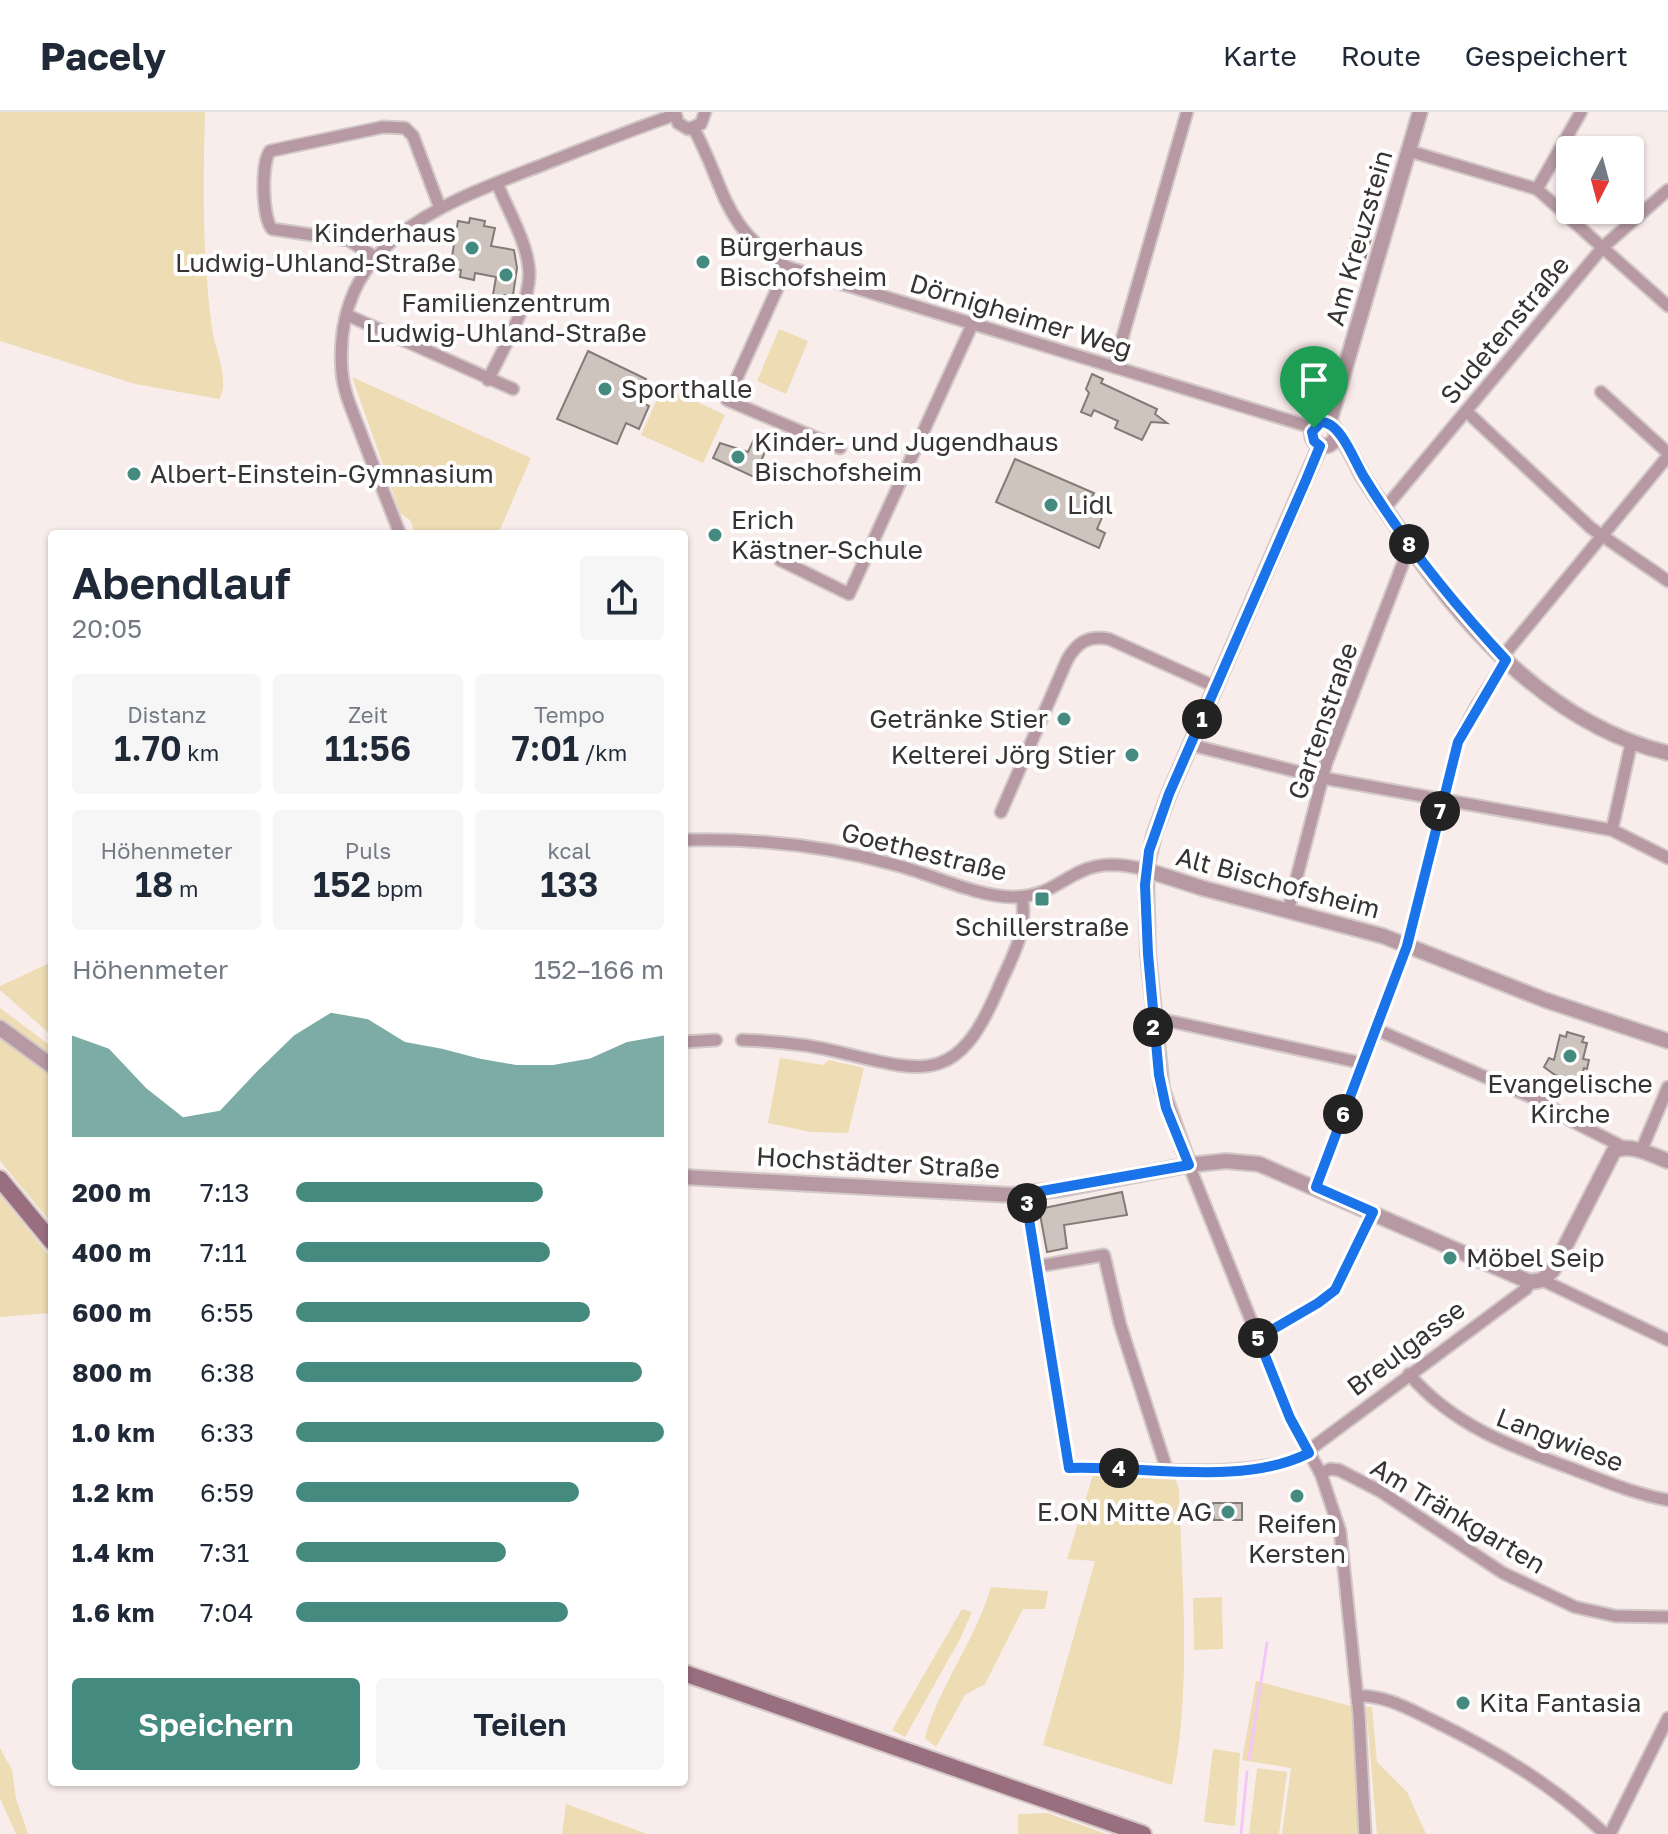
<!DOCTYPE html>
<html lang="de">
<meta charset="utf-8">
<style>
:root{--surface:#fff;--page:#f6f6f7;--text:#1f2937;--muted:#747a83;--line:#e0e1e3;--accent:#458a7f}
body{margin:0;font-family:"Golos Text",sans-serif;background:var(--page);color:var(--text);height:100vh;display:flex;flex-direction:column;font-size:30px;white-space:nowrap}
*{box-sizing:border-box;margin:0}
p{font-size:26px;color:var(--muted)}
.icon{flex:none;width:44px;height:44px;fill:none;stroke:currentColor;stroke-width:2;stroke-linecap:round;stroke-linejoin:round}
.map{position:relative;flex:1;overflow:hidden}
.sheet{position:absolute;left:48px;top:418px;width:640px;height:1256px;display:flex;flex-direction:column;background:var(--surface);border-radius:8px;box-shadow:0 2px 6px #0004}
.sheet>*{flex:none}
.needle{width:52px;rotate:186deg}
.fabs{position:absolute;left:1556px;top:24px;display:grid;gap:16px}
.fabs a{display:grid;place-items:center;width:88px;height:88px;border-radius:8px;background:var(--surface);box-shadow:0 2px 6px #0004;font-size:40px}
.pin{position:absolute;display:grid;place-items:center;width:68px;height:68px;color:#fff;margin:-82px -34px;border-radius:50% 50% 50% 0;rotate:-45deg;box-shadow:0 0 8px #0007}
.pin .icon{rotate:45deg}
.km{position:absolute;width:40px;height:40px;margin:-20px;border-radius:50%;background:#222;color:#fff;font-size:22px;line-height:40px;text-align:center}
.round{display:grid;place-items:center;flex:none;width:84px;height:84px;border-radius:8px;background:var(--page)}
.head{display:flex;align-items:center;justify-content:space-between;height:136px;padding:0 24px}
h1{font-size:44px;font-weight:600;line-height:60px}
.metrics{display:grid;grid-template-columns:repeat(3,1fr);gap:12px;height:136px;padding:8px 24px}
.metrics div{display:grid;align-content:center;border-radius:8px;background:var(--page);text-align:center}
.metrics b{font-size:34px;font-weight:600}
.metrics small{font-size:22px;font-weight:400}
.metrics p{font-size:22px}
.chart{height:224px;padding:16px 24px}
.chart p{display:flex;justify-content:space-between}
.chart svg{width:100%;height:144px;margin-top:8px;fill:var(--accent);opacity:.7}
.primary-button{display:flex;gap:16px;margin-top:auto;padding:16px 24px}
.primary-button a{flex:1;height:92px;border-radius:8px;background:var(--accent);color:#fff;font-size:32px;font-weight:600;line-height:92px;text-align:center}
.primary-button a+a{background:var(--page);color:var(--text)}
ul{padding:0 24px;list-style:none;font-size:26px}
li{display:grid;grid-template-columns:128px 96px 1fr;align-items:center;height:60px}
li i{height:20px;border-radius:10px;background:var(--accent)}
header{display:flex;align-items:center;gap:48px;box-sizing:border-box;height:112px;padding:0 40px;background:var(--surface);border-bottom:2px solid var(--line)}
header strong{font-size:38px}
nav{display:flex;gap:44px;margin-inline-start:auto;font-size:28px}
.map>svg:first-child{display:block}
.green{fill:#eddcb4}
.lines{fill:none;stroke-linecap:round;stroke-linejoin:round}
.stream{stroke:#f4c6f9;stroke-width:3}
.building{fill:#cdc4be;stroke:#837b75;stroke-width:2}
.minor-casing{stroke:#d2c8c7;stroke-width:15}
.tertiary-casing{stroke:#d2c8c7;stroke-width:18}
.secondary-casing{stroke:#d2c8c7;stroke-width:20}
.minor{stroke:#b799a3;stroke-width:11}
.tertiary{stroke:#b799a3;stroke-width:14}
.secondary{stroke:#996e7f;stroke-width:16}
.route-casing{stroke:#fff;stroke-width:16}
.route{stroke:#1a73e8;stroke-width:10}
.poi-dot{fill:#458a7f;stroke:#fefefe;stroke-width:3}
.labels{text-anchor:middle;stroke-width:8;stroke-linejoin:round;paint-order:stroke}
.poi-label{font-size:26px;fill:#373332;stroke:#fefefe;text-anchor:start}
.street-label{font-size:26px;fill:#373332;stroke:#fefefe}
</style>
<header>
<strong>Pacely</strong>
<nav><a>Karte</a><a>Route</a><a>Gespeichert</a></nav>
</header>
<div class="map">
<svg width="1668" height="1722" viewBox="0 0 1668 1722">
<rect width="100%" height="100%" fill="#f9edec"/>
<g class="green">
<path d="M0,0H205C203,73 202,143 212,216C214,236 231,269 219,287L135,272L0,229Z"/>
<path d="M779,217L808,229L786,282L757,269Z"/>
<path d="M352,265L531,346L498,422H415L410,408L400,401Z"/>
<path d="M663,274L725,303L703,351L641,323Z"/>
<path d="M52,850V924L0,878V874Z"/>
<path d="M0,896L52,935V944L0,909Z"/>
<path d="M0,921L52,960V1112L0,1049Z"/>
<path d="M780,946L823,953L829,948L864,956L848,1021L811,1020L768,1011Z"/>
<path d="M0,1083L52,1147V1201L0,1205Z"/>
<path d="M1093,1363L1175,1366L1179,1378C1182,1475 1192,1577 1172,1673L1043,1633L1095,1449L1067,1447Z"/>
<path d="M991,1475L1048,1479L1045,1497H1023L985,1572L965,1583L936,1635L925,1626C939,1573 975,1530 991,1475Z"/>
<path d="M1222,1485L1223,1537L1194,1538L1193,1486Z"/>
<path d="M962,1497L972,1500L960,1527L905,1625L892,1618Z"/>
<path d="M1256,1569L1351,1594L1361,1722H1282L1291,1656L1242,1648Z"/>
<path d="M1366,1595H1372L1377,1650L1407,1680L1426,1722H1377Z"/>
<path d="M0,1636L12,1658L16,1687L28,1722H16L0,1686Z"/>
<path d="M1213,1637L1240,1641L1235,1714L1204,1710Z"/>
<path d="M1257,1656L1287,1660L1279,1722H1249Z"/>
<path d="M566,1692L647,1722H562Z"/>
<path d="M1048,1701L1106,1722H1107H1018V1702Z"/>
</g>
<g class="lines">
<g class="stream">
<path d="M1249,1647L1267,1531"/>
<path d="M1241,1722L1247,1660"/>
</g>
</g>
<g class="building">
<path d="M470,106L485,109L484,114L495,116L491,134L514,138L517,156L513,183H493L496,165L475,161L474,168L460,165L461,158L450,156L458,109L469,111Z"/>
<path d="M1354,118L1372,123L1364,150L1346,145Z"/>
<path d="M588,239L646,267L636,288L649,294L639,317L626,311L617,332L557,307Z"/>
<path d="M1092,262L1103,267L1101,271L1157,297L1155,302L1167,311L1151,310L1142,328L1115,316L1118,309L1094,298L1091,304L1081,300L1089,281L1086,277Z"/>
<path d="M755,325L769,331L754,365L713,346L720,331L748,340Z"/>
<path d="M1015,347L1094,381L1090,389L1106,396L1097,417L1105,421L1099,436L996,390Z"/>
<path d="M1567,920L1584,925L1582,930L1587,931L1583,947L1589,948L1587,957L1584,956L1581,967L1574,965L1573,969L1555,963L1544,955L1549,946L1554,948L1560,923L1566,925Z"/>
<path d="M1122,1080L1127,1103L1064,1113L1067,1136L1047,1140L1039,1097Z"/>
<path d="M1213,1391H1242V1408H1214Z"/>
</g>
<g class="lines">
<defs>
<g id="minor">
<path d="M675,0L678,11L688,17L701,12L705,0"/>
<path d="M694,17C726,76 721,114 787,155L1314,316"/>
<path d="M1409,39L1537,77L1668,194"/>
<path d="M1537,77L1581,0"/>
<path d="M375,145L348,128L272,117C262,105 261,51 270,39L383,15L405,16L413,24L440,96"/>
<path d="M787,155L727,288L840,336"/>
<path d="M347,203L513,277"/>
<path d="M1114,255L1187,0"/>
<path d="M488,268C502,238 532,190 529,158C527,129 507,97 497,71"/>
<path d="M1601,280L1668,341"/>
<path d="M1466,299L1591,416L1668,469"/>
<path d="M1385,396L1603,135L1668,78"/>
<path d="M400,422C387,388 373,354 360,319C353,300 344,282 342,261C331,132 438,93 537,55C583,37 628,19 674,3"/>
<path d="M780,448L849,482L972,213"/>
<path d="M1503,544L1668,344"/>
<path d="M1191,633L1323,666L1612,718L1668,746"/>
<path d="M1001,700L1067,548C1077,530 1089,523 1109,527L1216,575"/>
<path d="M1612,718L1631,632"/>
<path d="M684,728C755,726 827,734 896,753C931,762 977,785 1013,785C1069,785 1071,737 1146,758"/>
<path d="M1288,799L1326,652L1405,446L1414,440"/>
<path d="M1153,910L1169,909L1362,951"/>
<path d="M1375,917L1545,991L1570,1008L1623,1035"/>
<path d="M742,928C775,929 807,932 839,940C928,962 958,971 998,877C1012,844 1028,821 1022,785"/>
<path d="M684,930L716,928"/>
<path d="M1641,1039L1668,975"/>
<path d="M1189,1053L1290,1306L1321,1362L1340,1419L1359,1603L1365,1722"/>
<path d="M1316,1075L1407,834L1458,630L1476,595L1506,548"/>
<path d="M1025,1082L1069,1356C1145,1353 1223,1369 1297,1347L1526,1177L1530,1170"/>
<path d="M1039,1154L1104,1143L1120,1212L1167,1358"/>
<path d="M1542,1168L1668,1228"/>
<path d="M1258,1226L1318,1191L1335,1178L1373,1100"/>
<path d="M1409,1262C1452,1313 1512,1335 1573,1357C1604,1369 1635,1382 1668,1388"/>
<path d="M1321,1362L1330,1357L1339,1358L1380,1379L1503,1461L1575,1495L1615,1504L1668,1505"/>
<path d="M1357,1584C1385,1583 1407,1596 1432,1608C1496,1639 1553,1673 1605,1722"/>
<path d="M1610,1722L1668,1606"/>
</g>
<g id="tertiary">
<circle cx="1324" cy="322" r="12"/>
<path d="M1329,311L1420,0"/>
<path d="M1337,321C1349,334 1354,348 1362,363C1376,385 1392,407 1407,429C1468,522 1557,615 1668,641"/>
<path d="M1146,758L1202,776L1383,824L1545,888L1668,929"/>
<path d="M0,916L52,954"/>
<path d="M1189,1053L1162,977L1148,842L1146,758L1154,723L1169,682L1320,334"/>
<path d="M684,1065L1011,1083L1062,1077L1189,1053L1226,1049L1259,1052L1530,1170L1542,1168L1553,1158L1614,1039C1631,1031 1652,1043 1668,1049"/>
</g>
<g id="secondary">
<path d="M0,1067L52,1130"/>
<path d="M684,1561L1143,1722"/>
</g>
</defs>
<use href="#minor" class="minor-casing"/>
<use href="#tertiary" class="tertiary-casing"/>
<use href="#secondary" class="secondary-casing"/>
<use href="#minor" class="minor"/>
<use href="#tertiary" class="tertiary"/>
<use href="#secondary" class="secondary"/>
</g>
<g class="lines">
<defs>
<path id="route" d="M1321,310C1341,310 1354,349 1364,365C1405,432 1453,491 1506,548L1458,630L1407,834L1316,1075L1373,1100L1335,1178L1318,1191L1258,1226L1290,1306L1309,1341C1242,1375 1143,1353 1069,1356L1025,1082L1189,1053L1166,996L1159,963L1148,842L1145,773L1149,739L1169,682L1306,368L1320,334L1314,329L1312,320Z"/>
</defs>
<use href="#route" class="route-casing"/>
<use href="#route" class="route"/>
</g>
<g class="poi-dot">
<circle cx="472" cy="136" r="8"/>
<circle cx="703" cy="150" r="8"/>
<circle cx="506" cy="163" r="8"/>
<circle cx="605" cy="277" r="8"/>
<circle cx="738" cy="345" r="8"/>
<circle cx="134" cy="362" r="8"/>
<circle cx="1051" cy="393" r="8"/>
<circle cx="715" cy="423" r="8"/>
<circle cx="1064" cy="607" r="8"/>
<circle cx="1132" cy="643" r="8"/>
<rect x="1034" y="779" width="16" height="16" rx="4"/>
<circle cx="1570" cy="944" r="8"/>
<circle cx="1450" cy="1146" r="8"/>
<circle cx="1297" cy="1384" r="8"/>
<circle cx="1228" cy="1400" r="8"/>
<circle cx="1463" cy="1591" r="8"/>
</g>
<g class="labels">
<g class="poi-label">
<text x="456" y="130" text-anchor="end">Kinderhaus<tspan x="456" dy="30">Ludwig-Uhland-Straße</tspan></text>
<text x="719" y="144">Bürgerhaus<tspan x="719" dy="30">Bischofsheim</tspan></text>
<text x="506" y="200" text-anchor="middle">Familienzentrum<tspan x="506" dy="30">Ludwig-Uhland-Straße</tspan></text>
<text x="621" y="286">Sporthalle</text>
<text x="754" y="339">Kinder- und Jugendhaus<tspan x="754" dy="30">Bischofsheim</tspan></text>
<text x="150" y="371">Albert-Einstein-Gymnasium</text>
<text x="1067" y="402">Lidl</text>
<text x="731" y="417">Erich<tspan x="731" dy="30">Kästner-Schule</tspan></text>
<text x="1048" y="616" text-anchor="end">Getränke Stier</text>
<text x="1116" y="652" text-anchor="end">Kelterei Jörg Stier</text>
<text x="1042" y="824" text-anchor="middle">Schillerstraße</text>
<text x="1570" y="981" text-anchor="middle">Evangelische<tspan x="1570" dy="30">Kirche</tspan></text>
<text x="1466" y="1155">Möbel Seip</text>
<text x="1212" y="1409" text-anchor="end">E.ON Mitte AG</text>
<text x="1297" y="1421" text-anchor="middle">Reifen<tspan x="1297" dy="30">Kersten</tspan></text>
<text x="1479" y="1600">Kita Fantasia</text>
</g>
<g class="street-label">
<text transform="translate(1359 126) rotate(-74)" y="9">Am Kreuzstein</text>
<text transform="translate(1021 204) rotate(17)" y="9">Dörnigheimer Weg</text>
<text transform="translate(1505 218) rotate(-50)" y="9">Sudetenstraße</text>
<text transform="translate(1323 609) rotate(-71)" y="9">Gartenstraße</text>
<text transform="translate(924 740) rotate(14)" y="9">Goethestraße</text>
<text transform="translate(1278 771) rotate(15)" y="9">Alt Bischofsheim</text>
<text transform="translate(878 1051) rotate(3)" y="9">Hochstädter Straße</text>
<text transform="translate(1406 1236) rotate(-37)" y="9">Breulgasse</text>
<text transform="translate(1560 1328) rotate(21)" y="9">Langwiese</text>
<text transform="translate(1458 1404) rotate(31)" y="9">Am Tränkgarten</text>
</g>
</g>
</svg>
<div class="fabs">
<a><svg class="needle" viewBox="-14 -14 28 28"><path d="M0-13l5 13h-10z" fill="#e53935"/><path d="M0 13l5-13h-10z" fill="#747a83"/></svg></a>
</div>
<div class="pin" style="left:1314px;top:316px;background:#1e9e55"><svg class="icon" aria-label="arrive" viewBox="0 0 24 24"><path d="M6 21V4h12l-3 4 3 4H6"/></svg></div>
<b class="km" style="left:1202px;top:607px">1</b>
<b class="km" style="left:1153px;top:915px">2</b>
<b class="km" style="left:1027px;top:1091px">3</b>
<b class="km" style="left:1119px;top:1356px">4</b>
<b class="km" style="left:1258px;top:1226px">5</b>
<b class="km" style="left:1343px;top:1002px">6</b>
<b class="km" style="left:1440px;top:699px">7</b>
<b class="km" style="left:1409px;top:432px">8</b>
<section class="sheet">
<div class="head"><div><h1>Abendlauf</h1><p>20:05</p></div><a class="round"><svg class="icon" aria-label="share" viewBox="0 0 24 24"><path d="M12 15V3M7 8l5-5 5 5M5 13v7h14v-7"/></svg></a></div>
<div class="metrics">
<div><p>Distanz</p><b>1.70<small> km</small></b></div>
<div><p>Zeit</p><b>11:56</b></div>
<div><p>Tempo</p><b>7:01<small> /km</small></b></div>
</div>
<div class="metrics">
<div><p>Höhenmeter</p><b>18<small> m</small></b></div>
<div><p>Puls</p><b>152<small> bpm</small></b></div>
<div><p>kcal</p><b>133</b></div>
</div>
<div class="chart"><p><span>Höhenmeter</span>152–166 m</p>
<svg viewBox="0 0 160 44" preserveAspectRatio="none"><path d="M0 44V13L10 17L20 29L30 38L40 36L50 24L60 13L70 6L80 8L90 15L100 17L110 20L120 22L130 22L140 20L150 15L160 13V44z"/></svg>
</div>
<ul>
<li><b>200 m</b>7:13<i style="width:67%"></i></li>
<li><b>400 m</b>7:11<i style="width:69%"></i></li>
<li><b>600 m</b>6:55<i style="width:80%"></i></li>
<li><b>800 m</b>6:38<i style="width:94%"></i></li>
<li><b>1.0 km</b>6:33<i style="width:100%"></i></li>
<li><b>1.2 km</b>6:59<i style="width:77%"></i></li>
<li><b>1.4 km</b>7:31<i style="width:57%"></i></li>
<li><b>1.6 km</b>7:04<i style="width:74%"></i></li>
</ul>
<div class="primary-button"><a>Speichern</a><a>Teilen</a></div>
</section>
</div>
